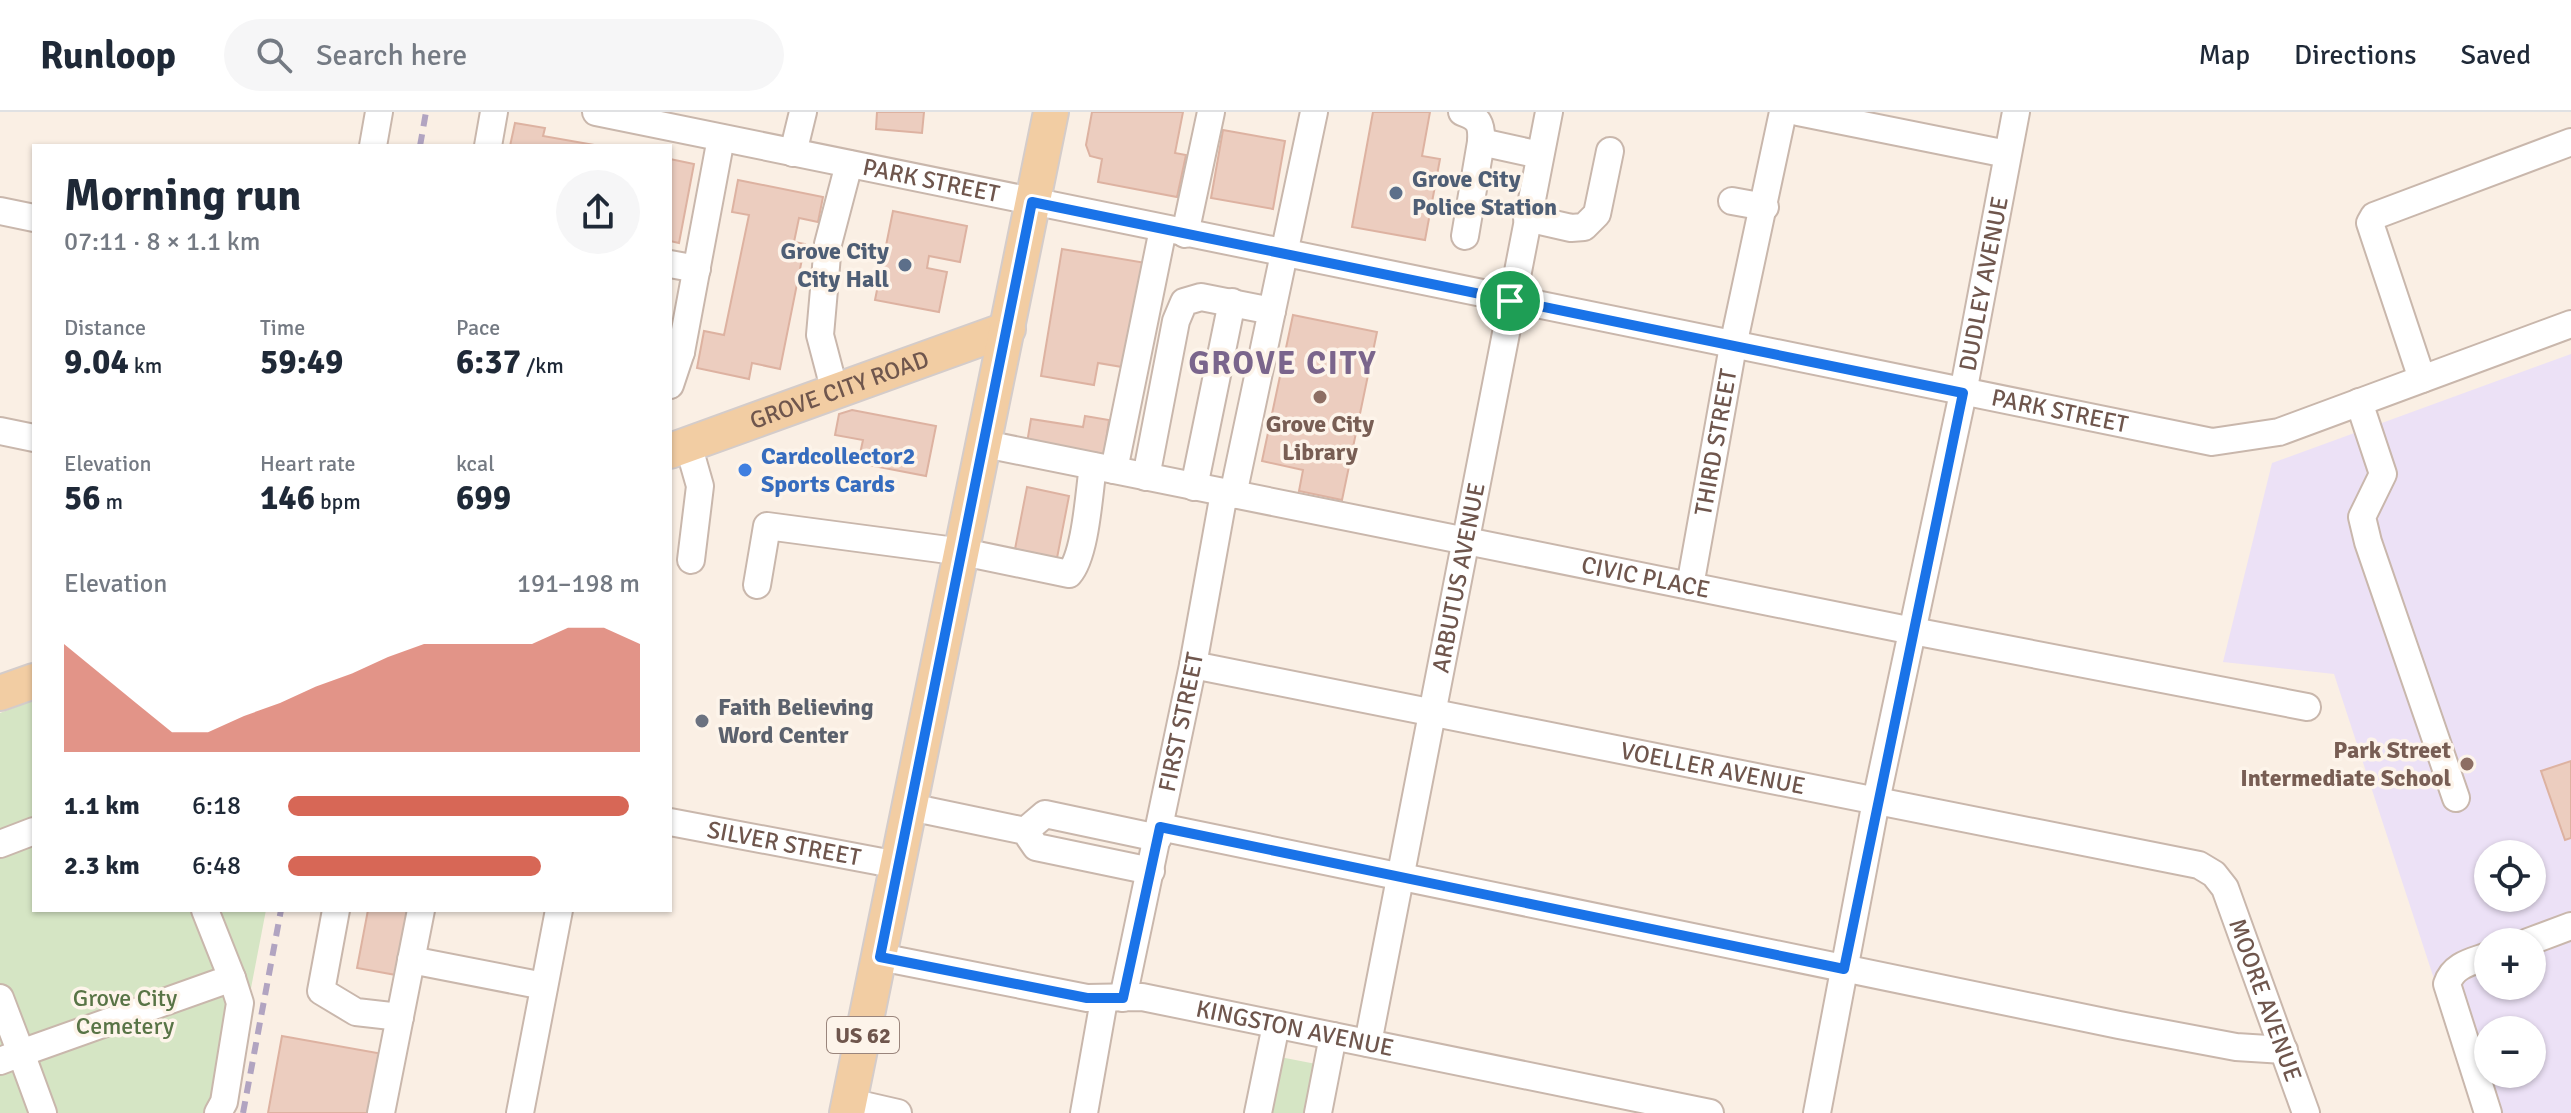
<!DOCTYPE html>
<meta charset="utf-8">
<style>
:root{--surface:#fff;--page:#f6f6f7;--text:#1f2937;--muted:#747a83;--line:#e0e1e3;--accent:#d76756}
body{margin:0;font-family:Signika,sans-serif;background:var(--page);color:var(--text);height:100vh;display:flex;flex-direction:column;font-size:30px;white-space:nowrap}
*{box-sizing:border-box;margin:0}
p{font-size:26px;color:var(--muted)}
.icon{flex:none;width:44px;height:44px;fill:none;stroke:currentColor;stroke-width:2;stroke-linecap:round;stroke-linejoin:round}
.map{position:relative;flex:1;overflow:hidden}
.sheet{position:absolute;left:32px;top:32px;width:640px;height:768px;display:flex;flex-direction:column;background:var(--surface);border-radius:0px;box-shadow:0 2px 6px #0004}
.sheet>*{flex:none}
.buttons{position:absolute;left:2474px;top:728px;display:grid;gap:16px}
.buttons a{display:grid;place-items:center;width:72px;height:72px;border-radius:50%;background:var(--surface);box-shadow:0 2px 6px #0004;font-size:40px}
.pin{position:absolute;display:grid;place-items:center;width:68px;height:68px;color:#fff;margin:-34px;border:4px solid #fff;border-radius:50%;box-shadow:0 2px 8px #0007}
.round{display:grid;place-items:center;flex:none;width:84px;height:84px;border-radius:42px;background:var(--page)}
.overview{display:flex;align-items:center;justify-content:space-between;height:136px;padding:0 32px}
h1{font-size:44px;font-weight:700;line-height:60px}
.stats{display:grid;grid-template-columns:repeat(3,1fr);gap:12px;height:136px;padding:8px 32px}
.stats div{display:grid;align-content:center}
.stats b{font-size:34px;font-weight:700}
.stats small{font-size:22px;font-weight:400}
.stats p{font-size:22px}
.chart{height:224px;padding:16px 32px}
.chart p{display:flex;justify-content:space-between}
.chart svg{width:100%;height:144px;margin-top:8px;fill:var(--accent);opacity:.7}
ul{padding:0 32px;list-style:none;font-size:26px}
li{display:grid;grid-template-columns:128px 96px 1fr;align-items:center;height:60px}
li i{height:20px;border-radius:10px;background:var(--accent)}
header{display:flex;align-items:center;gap:48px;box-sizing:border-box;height:112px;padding:0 40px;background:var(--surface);border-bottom:2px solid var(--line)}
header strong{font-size:38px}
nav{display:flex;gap:44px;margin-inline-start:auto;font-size:28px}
.search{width:560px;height:72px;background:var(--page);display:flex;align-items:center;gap:20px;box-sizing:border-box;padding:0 28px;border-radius:44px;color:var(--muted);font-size:30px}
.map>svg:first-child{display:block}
.education{fill:#ece1f6;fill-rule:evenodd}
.green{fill:#d5e5c4}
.building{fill:#eccdbf;stroke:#ddb2a1;stroke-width:2}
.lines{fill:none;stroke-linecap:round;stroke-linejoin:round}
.minor-casing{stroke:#c9b7ac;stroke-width:30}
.major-casing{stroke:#d4ccca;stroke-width:38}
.minor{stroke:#fff;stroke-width:26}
.major{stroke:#f2cda3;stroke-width:34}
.rail{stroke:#b1a4c1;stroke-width:6;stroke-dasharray:12 8;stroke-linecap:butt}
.route-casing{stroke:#fff;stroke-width:16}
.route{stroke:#1a73e8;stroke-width:10}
.service-dot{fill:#5c6f8a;stroke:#fdf4ea;stroke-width:3}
.education-dot{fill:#8d6e63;stroke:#fdf4ea;stroke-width:3}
.shop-dot{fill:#3f7fe0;stroke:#fdf4ea;stroke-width:3}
.worship-dot{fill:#6b7280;stroke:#fdf4ea;stroke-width:3}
.labels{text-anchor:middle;stroke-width:7;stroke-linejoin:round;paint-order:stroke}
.shield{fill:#fdf4ea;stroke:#9a857c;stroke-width:2}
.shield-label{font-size:22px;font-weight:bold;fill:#6f564d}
.service-label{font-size:24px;font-weight:bold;fill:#4e5e75;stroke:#fdf4ea;text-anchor:start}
.street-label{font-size:24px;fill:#6f564d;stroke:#fdf4ea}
.education-label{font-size:24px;font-weight:bold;fill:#785e54;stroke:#fdf4ea}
.shop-label{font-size:24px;font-weight:bold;fill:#366cbe;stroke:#fdf4ea;text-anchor:start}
.worship-label{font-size:24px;font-weight:bold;fill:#5b616d;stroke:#fdf4ea;text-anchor:start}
.park-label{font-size:24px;fill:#587446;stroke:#fdf4ea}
.district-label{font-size:32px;font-weight:bold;letter-spacing:2px;fill:#7a658c;stroke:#fdf4ea}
</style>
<header>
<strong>Runloop</strong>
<div class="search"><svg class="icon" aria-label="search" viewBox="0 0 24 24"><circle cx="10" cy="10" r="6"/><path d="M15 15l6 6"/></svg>Search here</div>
<nav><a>Map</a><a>Directions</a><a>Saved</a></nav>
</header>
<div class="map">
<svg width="2571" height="1001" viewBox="0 0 2571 1001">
<rect width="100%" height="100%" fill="#faefe4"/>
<path class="education" d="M2571,242V1001H2478L2334,562L2223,550L2272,351ZM2488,742H2532V786H2488ZM2488,830H2532V874H2488ZM2488,918H2532V962H2488Z"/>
<g class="green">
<path d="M34,588V798H266L227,1001H0V601Z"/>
<path d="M1280,945L1316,952L1306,1001H1268Z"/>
</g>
<g class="building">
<path d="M877,0H924L922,21L876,17Z"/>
<path d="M1092,0H1183L1175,41L1186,43L1177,85L1098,70L1102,47L1090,44L1086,33Z"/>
<path d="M1373,0H1430L1422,44L1440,47L1425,128L1352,115Z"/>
<path d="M515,11L545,16L543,24L600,34H510Z"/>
<path d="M1223,18L1285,29L1273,97L1211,86Z"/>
<path d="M670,47L694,52L679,131L670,129Z"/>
<path d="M738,68L823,85L818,110L799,106L794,130L805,132L780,257L752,251L749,267L697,256L704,219L724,223L749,103L732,100Z"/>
<path d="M893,99L967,114L960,150L929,144L927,156L947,160L939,200L875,188Z"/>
<path d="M1062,137L1146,151L1128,256L1098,251L1094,273L1041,264Z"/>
<path d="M1293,203L1377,220L1342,388L1299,379L1303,358L1262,349Z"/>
<path d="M852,298L936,314L926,364L858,351L863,328L835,323L839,302Z"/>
<path d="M1085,304L1109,308L1104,343L1027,331L1031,307L1083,315Z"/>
<path d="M1027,375L1069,384L1057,446L1015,437Z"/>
<path d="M2571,649V726L2565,728L2541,659Z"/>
<path d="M368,798H409L396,863L357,856Z"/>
<path d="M282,924L383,942L372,1001H268Z"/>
</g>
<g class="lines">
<defs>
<g id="minor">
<path id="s1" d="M596,0L2212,330L2279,320L2571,212"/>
<path d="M1462,0C1479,6 1482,12 1481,30"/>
<path d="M1798,0L2007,42"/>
<path d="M373,34L379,0"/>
<path d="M488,34L494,0"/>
<path d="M793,41L803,0"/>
<path d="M1732,89L1765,95"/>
<path d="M0,99L34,106"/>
<path d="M1527,106L1571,116L1584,115L1597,102L1610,39"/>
<path d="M1185,122L1211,0"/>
<path d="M1465,124L1481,30L1540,43"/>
<path d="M670,152L697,157"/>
<path d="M670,238L681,240L721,26"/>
<path d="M2422,267L2370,111L2374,104L2571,30"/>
<path d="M670,273L681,240"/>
<path d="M835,280L820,223L828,132L849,52"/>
<path d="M2359,290L2383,362L2362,405L2368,430L2456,686"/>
<path d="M0,319L34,326"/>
<path d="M688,332L700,374L691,448"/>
<path id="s2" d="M985,332L1913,519L2307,595"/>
<path d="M1114,358L1163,117"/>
<path d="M1146,365L1176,209L1184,190L1201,185L1272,199"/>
<path d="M1194,375L1232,190"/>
<path d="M1233,383L1314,0"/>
<path d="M757,473L767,414L963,440L1069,462C1086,443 1089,380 1093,354"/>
<path id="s3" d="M1690,474L1733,234L1783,0"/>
<path id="s4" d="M1193,553L2199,753L2214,762L2225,776L2306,1001"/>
<path d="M910,695L1025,719L1036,735L1151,759"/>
<path id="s5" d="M670,710L898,753"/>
<path d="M1160,715L2119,913L2236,935L2284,938"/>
<path d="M1025,719L1045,702L1158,726"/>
<path d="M0,732L34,719"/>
<path d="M336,798L321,879L356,900L400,905"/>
<path d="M2528,830L2571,814"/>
<path d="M2488,844C2471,850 2453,853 2447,872L2488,1001"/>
<path id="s6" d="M880,845L1087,886L1142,885L1710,1001"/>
<path d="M411,848L544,874"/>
<path d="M0,886L21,941L232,866L205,798"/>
<path id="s7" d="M1123,886L1193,553L1224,381"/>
<path id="s8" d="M1368,931L1549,0"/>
<path d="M0,949L21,941L43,1001"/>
<path d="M850,990L898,1001"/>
<path d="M218,1001L224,990L240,891L232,866"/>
<path d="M381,1001L421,798"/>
<path d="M520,1001L559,798"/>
<path d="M1084,1001L1104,888"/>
<path d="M1258,1001L1276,913"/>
<path d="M1318,1001L1333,924"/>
<path id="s9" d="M1817,1001L1876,689L1963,281L2016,0"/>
</g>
<g id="major">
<path id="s10" d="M670,339L1008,217"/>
<path d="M0,581L34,569"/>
<path d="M847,1001L1051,0"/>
</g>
</defs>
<use href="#minor" class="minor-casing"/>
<use href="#major" class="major-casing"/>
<use href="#minor" class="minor"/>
<use href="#major" class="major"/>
<g class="rail">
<path d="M420,34L426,0"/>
<path d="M243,1001L281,798"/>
</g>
</g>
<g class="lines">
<defs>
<path id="route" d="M1032,90L1963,281L1844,857L1160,715L1123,886H1087L880,845Z"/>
</defs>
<use href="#route" class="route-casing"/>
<use href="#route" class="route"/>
</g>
<g class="service-dot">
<circle cx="1396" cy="81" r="8"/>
<circle cx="905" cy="153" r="8"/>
</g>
<g class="education-dot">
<circle cx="1320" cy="285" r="8"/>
<circle cx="2467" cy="652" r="8"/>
</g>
<circle class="shop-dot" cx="745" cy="358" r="8"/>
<circle class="worship-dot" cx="702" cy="609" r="8"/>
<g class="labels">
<rect class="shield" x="827" y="905" width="72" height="36" rx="6"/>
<g class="shield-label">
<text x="863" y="931">US 62</text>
</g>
<g class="service-label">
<text x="1412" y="75">Grove City<tspan x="1412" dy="28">Police Station</tspan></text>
<text x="889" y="147" text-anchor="end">Grove City<tspan x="889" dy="28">City Hall</tspan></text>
</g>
<g class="street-label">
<text dy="8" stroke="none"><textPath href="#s1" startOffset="342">PARK STREET</textPath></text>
<text dy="8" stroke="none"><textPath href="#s9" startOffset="846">DUDLEY AVENUE</textPath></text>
<text dy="8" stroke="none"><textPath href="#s10" startOffset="180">GROVE CITY ROAD</textPath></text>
<text dy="8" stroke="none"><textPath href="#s1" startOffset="1494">PARK STREET</textPath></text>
<text dy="8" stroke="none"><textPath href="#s3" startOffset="146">THIRD STREET</textPath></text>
<text dy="8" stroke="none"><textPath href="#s8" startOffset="474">ARBUTUS AVENUE</textPath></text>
<text dy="8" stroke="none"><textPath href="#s2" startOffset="674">CIVIC PLACE</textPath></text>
<text dy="8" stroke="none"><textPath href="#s7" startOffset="282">FIRST STREET</textPath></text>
<text dy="8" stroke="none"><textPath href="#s4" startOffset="530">VOELLER AVENUE</textPath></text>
<text dy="8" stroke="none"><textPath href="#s5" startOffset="116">SILVER STREET</textPath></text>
<text dy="8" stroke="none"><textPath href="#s4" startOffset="1180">MOORE AVENUE</textPath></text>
<text dy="8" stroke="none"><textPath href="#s6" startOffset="422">KINGSTON AVENUE</textPath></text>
</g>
<g class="education-label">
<text x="1320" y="320">Grove City<tspan x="1320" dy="28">Library</tspan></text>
<text x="2451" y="646" text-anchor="end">Park Street<tspan x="2451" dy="28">Intermediate School</tspan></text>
</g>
<g class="shop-label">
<text x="761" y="352">Cardcollector2<tspan x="761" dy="28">Sports Cards</tspan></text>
</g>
<g class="worship-label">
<text x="718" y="603">Faith Believing<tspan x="718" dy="28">Word Center</tspan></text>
</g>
<g class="park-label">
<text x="125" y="894">Grove City<tspan x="125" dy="28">Cemetery</tspan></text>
</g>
<g class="district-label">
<text x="1283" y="262">GROVE CITY</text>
</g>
</g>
</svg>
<div class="buttons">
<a><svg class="icon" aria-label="locate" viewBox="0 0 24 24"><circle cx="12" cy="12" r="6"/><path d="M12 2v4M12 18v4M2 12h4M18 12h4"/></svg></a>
<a>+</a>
<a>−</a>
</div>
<div class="pin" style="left:1510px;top:189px;background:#1e9e55"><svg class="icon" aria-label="arrive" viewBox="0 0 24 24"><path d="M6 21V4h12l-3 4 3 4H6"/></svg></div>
<section class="sheet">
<div class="overview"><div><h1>Morning run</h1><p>07:11 · 8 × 1.1 km</p></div><a class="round"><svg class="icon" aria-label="share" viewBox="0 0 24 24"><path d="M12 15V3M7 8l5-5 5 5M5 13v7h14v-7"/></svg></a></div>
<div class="stats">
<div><p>Distance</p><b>9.04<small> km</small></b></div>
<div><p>Time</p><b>59:49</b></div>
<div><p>Pace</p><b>6:37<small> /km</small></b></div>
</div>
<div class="stats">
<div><p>Elevation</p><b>56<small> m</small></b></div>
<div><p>Heart rate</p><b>146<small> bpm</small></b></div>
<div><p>kcal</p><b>699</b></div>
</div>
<div class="chart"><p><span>Elevation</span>191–198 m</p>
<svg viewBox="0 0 160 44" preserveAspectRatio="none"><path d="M0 44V11L10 20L20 29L30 38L40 38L50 33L60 29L70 24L80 20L90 15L100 11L110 11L120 11L130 11L140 6L150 6L160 11V44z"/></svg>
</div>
<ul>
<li><b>1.1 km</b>6:18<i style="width:97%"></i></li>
<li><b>2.3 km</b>6:48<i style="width:72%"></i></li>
</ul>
</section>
</div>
